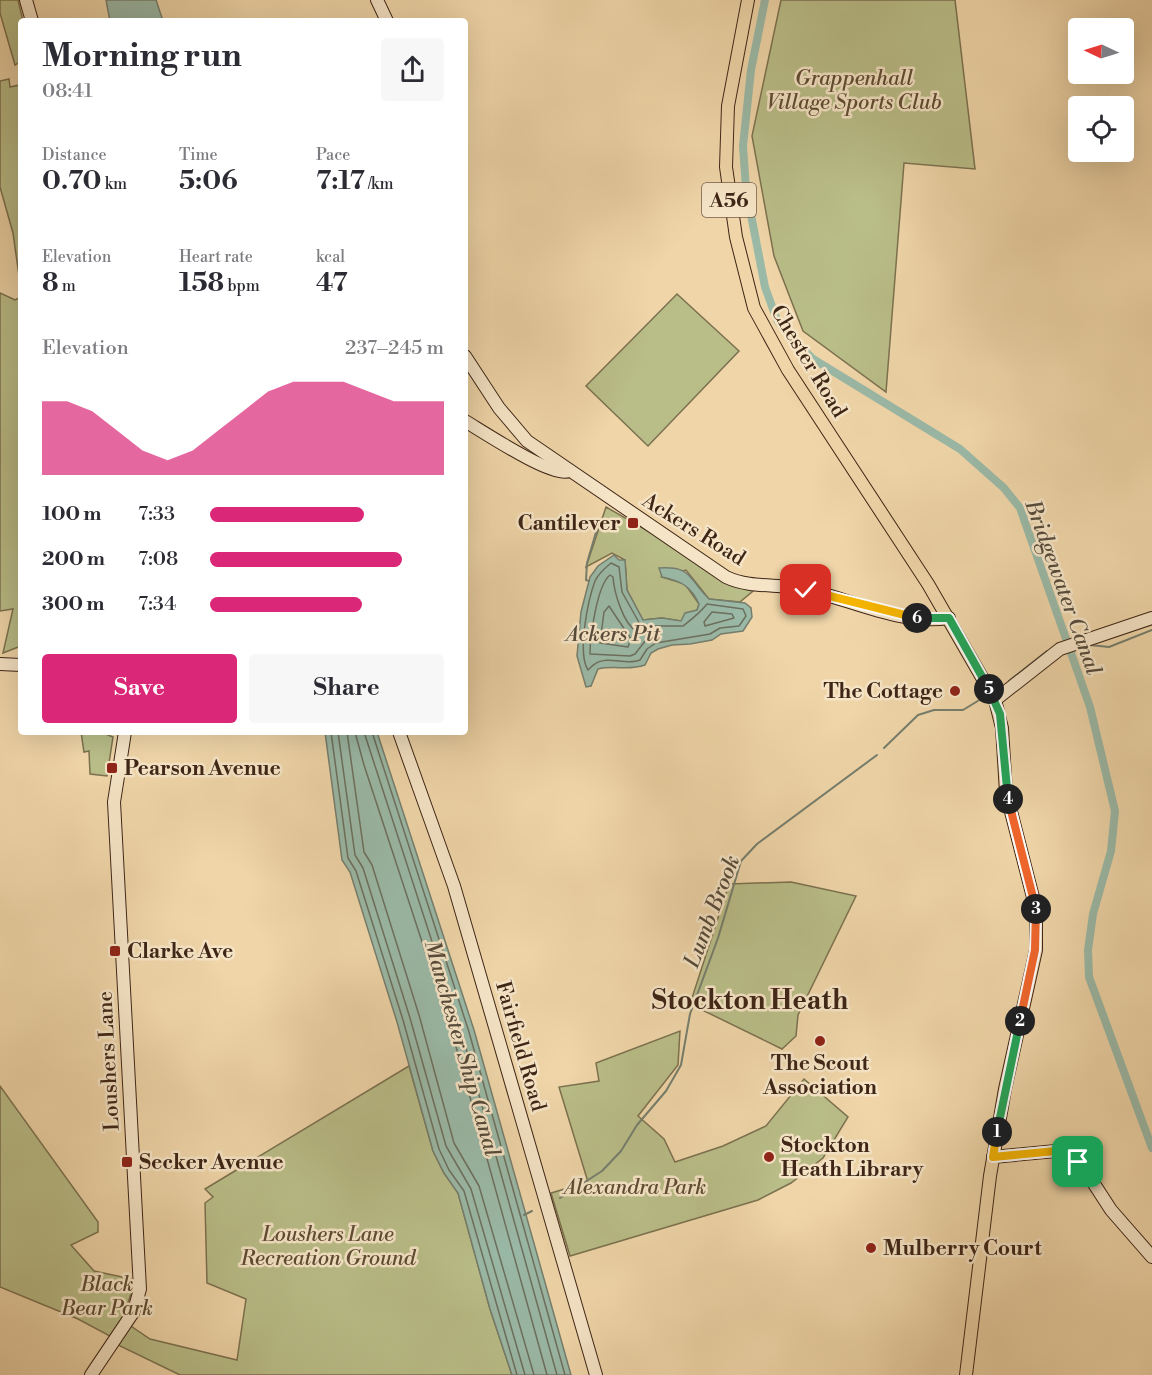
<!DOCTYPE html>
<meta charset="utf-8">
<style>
:root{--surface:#fff;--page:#f7f7f7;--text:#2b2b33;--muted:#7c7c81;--accent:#db2777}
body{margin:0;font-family:"Libre Bodoni",serif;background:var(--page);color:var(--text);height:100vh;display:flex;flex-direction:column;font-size:22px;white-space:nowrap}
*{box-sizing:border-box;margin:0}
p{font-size:20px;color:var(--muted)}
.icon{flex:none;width:33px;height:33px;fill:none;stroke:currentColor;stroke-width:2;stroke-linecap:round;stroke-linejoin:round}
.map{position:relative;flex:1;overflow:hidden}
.details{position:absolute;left:18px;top:18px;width:450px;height:717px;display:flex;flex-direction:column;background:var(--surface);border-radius:6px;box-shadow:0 6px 24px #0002}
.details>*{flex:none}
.needle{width:39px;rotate:274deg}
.controls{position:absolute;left:1068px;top:18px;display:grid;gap:12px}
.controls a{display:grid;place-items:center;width:66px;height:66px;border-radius:6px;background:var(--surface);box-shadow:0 6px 24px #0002;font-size:30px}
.pin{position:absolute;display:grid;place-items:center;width:51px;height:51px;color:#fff;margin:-26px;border-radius:12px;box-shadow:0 3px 9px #0006}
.km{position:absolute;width:30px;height:30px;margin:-15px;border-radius:50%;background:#222;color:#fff;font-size:16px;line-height:30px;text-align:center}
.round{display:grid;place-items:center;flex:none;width:63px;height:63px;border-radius:6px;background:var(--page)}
.headline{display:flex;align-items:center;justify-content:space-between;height:102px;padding:0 24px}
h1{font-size:33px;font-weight:700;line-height:45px}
.stats{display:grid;grid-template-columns:repeat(3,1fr);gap:9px;height:102px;padding:6px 24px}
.stats div{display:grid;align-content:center}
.stats b{font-size:26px;font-weight:700}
.stats small{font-size:16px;font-weight:400}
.stats p{font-size:16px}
.chart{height:168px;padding:12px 24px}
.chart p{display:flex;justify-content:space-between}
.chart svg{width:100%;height:108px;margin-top:6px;fill:var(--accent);opacity:.7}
.cta{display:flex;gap:12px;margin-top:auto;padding:12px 24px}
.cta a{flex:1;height:69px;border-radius:6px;background:var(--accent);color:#fff;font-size:24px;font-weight:700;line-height:69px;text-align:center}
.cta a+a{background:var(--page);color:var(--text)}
ul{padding:0 24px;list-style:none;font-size:20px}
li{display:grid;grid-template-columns:96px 72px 1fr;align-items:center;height:45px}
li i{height:15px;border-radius:8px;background:var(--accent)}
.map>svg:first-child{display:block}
.green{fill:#b9bd88;stroke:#7c714f;stroke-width:1.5}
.water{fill:#9ab9a7;stroke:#757e6d;stroke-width:1.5}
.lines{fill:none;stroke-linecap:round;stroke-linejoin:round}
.shore{stroke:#6c6f5e;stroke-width:1.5}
.stream{stroke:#757e6d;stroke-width:2}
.canal{stroke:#9ab9a7;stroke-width:8}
.secondary-casing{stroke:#3e2516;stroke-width:14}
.primary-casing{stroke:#3e2516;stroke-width:14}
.secondary{stroke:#f5e4c6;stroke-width:12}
.primary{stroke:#efd5a8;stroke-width:12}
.split-1-casing{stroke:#fff;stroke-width:12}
.split-2-casing{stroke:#fff;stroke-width:12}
.split-3-casing{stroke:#fff;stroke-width:12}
.split-4-casing{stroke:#fff;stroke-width:12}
.split-5-casing{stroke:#fff;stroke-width:12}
.split-6-casing{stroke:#fff;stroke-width:12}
.split-7-casing{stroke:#fff;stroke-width:12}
.split-1{stroke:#f5b400;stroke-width:8}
.split-2{stroke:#22a559;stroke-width:8}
.split-3{stroke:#f0652b;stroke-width:8}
.split-4{stroke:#f0652b;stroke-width:8}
.split-5{stroke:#22a559;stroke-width:8}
.split-6{stroke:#22a559;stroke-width:8}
.split-7{stroke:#f5b400;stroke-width:8}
.poi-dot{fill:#8f2418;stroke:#f5e4c6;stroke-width:2}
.labels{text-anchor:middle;stroke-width:5;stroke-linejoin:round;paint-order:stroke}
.shield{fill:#f5e4c6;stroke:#755e4b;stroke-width:1.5}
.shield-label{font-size:20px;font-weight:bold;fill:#3e2516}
.park-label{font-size:21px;font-style:italic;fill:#5d4b32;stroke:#f5e4c6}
.street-label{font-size:21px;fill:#3e2516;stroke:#f5e4c6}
.poi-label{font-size:21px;font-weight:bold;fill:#3e2516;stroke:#f5e4c6;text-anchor:start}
.water-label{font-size:22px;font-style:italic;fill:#554a3a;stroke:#f5e4c6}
.district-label{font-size:27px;font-weight:bold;fill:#3e2516;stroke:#f5e4c6}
</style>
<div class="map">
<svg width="1152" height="1375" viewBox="0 0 1152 1375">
<rect width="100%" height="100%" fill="#efd5a8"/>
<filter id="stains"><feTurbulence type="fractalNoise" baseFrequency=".00333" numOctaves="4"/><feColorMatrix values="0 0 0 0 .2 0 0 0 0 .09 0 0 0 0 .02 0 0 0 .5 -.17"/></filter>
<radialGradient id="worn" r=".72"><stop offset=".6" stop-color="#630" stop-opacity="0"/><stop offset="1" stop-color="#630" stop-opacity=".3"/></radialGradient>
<g class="green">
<path d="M0,0H18L23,21H21V61L15,65L0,13Z"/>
<path d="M781,0H955L975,169L904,163L886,392L803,331L774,256L752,136Z"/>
<path d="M9,79L10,87L19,85L21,80V290L13,233L0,187V81Z"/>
<path d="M0,293L15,300L21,297V646L3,653L13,609L0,611Z"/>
<path d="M677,294L739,351L648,446L586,386Z"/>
<path d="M606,507L753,591L740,602L709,599L686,570L662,577L685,584L699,604L697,611L681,621L662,618L643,620L627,590L625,560L612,553L586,567Z"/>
<path d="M81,732H101L113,737L107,776L90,774L89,751L84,752Z"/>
<path d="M791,882L856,896L798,1015L796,1036L782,1049L690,1004L729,884Z"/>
<path d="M680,1031L678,1065L638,1116L664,1139L675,1162L723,1146L766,1126L804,1079L848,1117L823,1158L791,1183L758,1200L570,1256L551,1193L588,1182L559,1087L599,1081L596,1063Z"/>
<path d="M409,1066L433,1151L444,1173L458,1193L490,1309L512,1375H180L120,1346L110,1336L78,1319L0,1287V1086L98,1222V1232L71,1245L94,1271L132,1279L131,1294L122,1320L150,1339L237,1360L246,1299L207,1283L205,1203L213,1197L205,1189Z"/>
</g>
<g class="water">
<path d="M106,0H156L163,21H110Z"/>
<path d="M614,555L619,560H625L627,590L643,620L662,618L681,621L685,613L697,610L699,604C691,586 681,581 662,577L659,568C692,566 688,578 709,599L745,603L751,608L752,617L743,631L721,634L712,640L690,644L672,645L658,649L651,653L645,665C628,671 615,665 598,669L591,686L586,687L577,656L581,612L590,577L598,566Z"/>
<path d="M325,732H377L474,1030L571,1375H512L490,1309L458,1193L444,1173L433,1151L397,1022L350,872L342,860Z"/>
</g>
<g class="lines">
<g class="shore">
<path d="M611,563L619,567L622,592L641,626H683C692,619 700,613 707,604L743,609L746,616L739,626L720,628L710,634L656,643L647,649L640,660C626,666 608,655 595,664C592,665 591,668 588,670C577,653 588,600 595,581C598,574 605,568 611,563Z"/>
<path d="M610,575L613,577C614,592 623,623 636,631C640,634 645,633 649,636L635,654L630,656L590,654C590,637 597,585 610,575Z"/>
<path d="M609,606L631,639L628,647L600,643L604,612Z"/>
<path d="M712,612L732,614L734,618L705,626L704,622Z"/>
<path d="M331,732L348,858L356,871L403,1020L439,1149L449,1170L464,1191L517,1375"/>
<path d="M338,732L355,855L363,868L410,1018L446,1146L471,1189L525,1375"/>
<path d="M347,732L364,852L372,865L419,1015L454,1143L479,1186L534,1375"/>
<path d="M355,732L364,765L453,1036L547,1375"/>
<path d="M364,732L462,1034L557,1375"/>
<path d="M372,732L469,1032L565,1375"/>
</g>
<g class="stream">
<path d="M589,581L586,580L587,563L599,522"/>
<path d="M1090,645L1109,647L1152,630"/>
<path d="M1009,681L1047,651"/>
<path d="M884,748L918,715L934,710H963L981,699"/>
<path d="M560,1198L602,1171L621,1151L637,1125L666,1091L681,1065L690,1014L718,938L741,861L757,844L877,755"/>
<path d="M524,1215L532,1211"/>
</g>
<path class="canal" d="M765,0L751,70L743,146L746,189L765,287L777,320L791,338L813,359L960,449L1004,488L1020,508L1090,707L1115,811L1111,851L1093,914L1088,950L1089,977L1152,1148"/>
<defs>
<g id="secondary">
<path d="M26,0L32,21"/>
<path d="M377,0L387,21"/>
<path d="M465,356L499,408L527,441L726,577C749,588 774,584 799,588C847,597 899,626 949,618"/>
<path d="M465,421C482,431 554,479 569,471"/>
<path d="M0,664L21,665"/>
<path d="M995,700L1060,649L1152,618"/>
<path d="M399,732L454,886L596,1375"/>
<path d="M993,1157L1056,1151L1071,1157L1085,1170L1111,1210L1152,1257"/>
<path d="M91,1375L134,1311L140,1289L114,802L125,732"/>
</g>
<path id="primary" d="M748,0L728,106L726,167L736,237L754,308L788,370L928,584L995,700L1002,728L1006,792L1036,909V950L1005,1089L990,1176L966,1375"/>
</defs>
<use href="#secondary" class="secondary-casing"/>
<use href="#primary" class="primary-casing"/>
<use href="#secondary" class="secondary"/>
<use href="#primary" class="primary"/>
</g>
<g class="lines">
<defs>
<path id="split-1" d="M997,1132L993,1157L1056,1151L1078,1162"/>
<path id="split-2" d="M997,1132L1020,1021"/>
<path id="split-3" d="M1020,1021L1035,950L1036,909"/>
<path id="split-4" d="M1008,799L1036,909"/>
<path id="split-5" d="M989,689L1000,714L1008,799"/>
<path id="split-6" d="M917,618H949L989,689"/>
<path id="split-7" d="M806,590L917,618"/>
</defs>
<use href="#split-1" class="split-1-casing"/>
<use href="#split-2" class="split-2-casing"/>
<use href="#split-3" class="split-3-casing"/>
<use href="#split-4" class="split-4-casing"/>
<use href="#split-5" class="split-5-casing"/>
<use href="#split-6" class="split-6-casing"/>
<use href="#split-7" class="split-7-casing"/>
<use href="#split-1" class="split-1"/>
<use href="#split-2" class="split-2"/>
<use href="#split-3" class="split-3"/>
<use href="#split-4" class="split-4"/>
<use href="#split-5" class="split-5"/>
<use href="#split-6" class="split-6"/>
<use href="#split-7" class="split-7"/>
</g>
<g class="poi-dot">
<rect x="627" y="517" width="12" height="12" rx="3"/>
<circle cx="955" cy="691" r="6"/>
<rect x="106" y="762" width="12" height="12" rx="3"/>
<rect x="109" y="945" width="12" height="12" rx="3"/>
<circle cx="820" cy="1041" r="6"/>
<circle cx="769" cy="1157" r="6"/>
<rect x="121" y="1156" width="12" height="12" rx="3"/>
<circle cx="871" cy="1248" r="6"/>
</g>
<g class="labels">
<rect class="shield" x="702" y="183" width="54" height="34" rx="4.5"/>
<g class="shield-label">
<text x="729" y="207">A56</text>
</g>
<g class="park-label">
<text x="854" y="85">Grappenhall<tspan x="854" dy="24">Village Sports Club</tspan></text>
<text x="635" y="1194">Alexandra Park</text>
<text x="328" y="1241">Loushers Lane<tspan x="328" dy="24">Recreation Ground</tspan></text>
<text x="107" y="1291">Black<tspan x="107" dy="24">Bear Park</tspan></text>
</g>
<g class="street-label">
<text transform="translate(809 361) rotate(59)" y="7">Chester Road</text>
<text transform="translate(694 529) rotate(32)" y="7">Ackers Road</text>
<text transform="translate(521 1046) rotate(74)" y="7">Fairfield Road</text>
<text transform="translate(108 1061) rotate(-93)" y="7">Loushers Lane</text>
</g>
<g class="poi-label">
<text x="621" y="530" text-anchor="end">Cantilever</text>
<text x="943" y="698" text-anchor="end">The Cottage</text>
<text x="124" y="775">Pearson Avenue</text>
<text x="127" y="958">Clarke Ave</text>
<text x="820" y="1070" text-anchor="middle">The Scout<tspan x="820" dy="24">Association</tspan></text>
<text x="781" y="1152">Stockton<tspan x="781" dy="24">Heath Library</tspan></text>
<text x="139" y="1169">Secker Avenue</text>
<text x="883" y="1255">Mulberry Court</text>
</g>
<g class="water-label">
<text transform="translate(1064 587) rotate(70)" y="8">Bridgewater Canal</text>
<text x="613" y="641">Ackers Pit</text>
<text transform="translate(711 911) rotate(-69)" y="8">Lumb Brook</text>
<text transform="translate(463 1048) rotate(74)" y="8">Manchester Ship Canal</text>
</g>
<g class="district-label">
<text x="750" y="1009">Stockton Heath</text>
</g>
</g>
<rect width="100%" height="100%" filter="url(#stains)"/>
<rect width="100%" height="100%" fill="url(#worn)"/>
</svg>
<div class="controls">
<a><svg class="needle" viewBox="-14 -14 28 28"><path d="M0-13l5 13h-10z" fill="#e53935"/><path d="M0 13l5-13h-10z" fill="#7c7c81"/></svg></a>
<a><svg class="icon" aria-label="locate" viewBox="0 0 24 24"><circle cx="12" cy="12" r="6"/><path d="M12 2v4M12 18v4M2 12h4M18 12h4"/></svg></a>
</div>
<div class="pin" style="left:1078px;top:1162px;background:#1e9e55"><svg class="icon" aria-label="arrive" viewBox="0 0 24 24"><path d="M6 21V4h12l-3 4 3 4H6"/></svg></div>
<div class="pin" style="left:806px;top:590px;background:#d93025"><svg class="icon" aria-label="check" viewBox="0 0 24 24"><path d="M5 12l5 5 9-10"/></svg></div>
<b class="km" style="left:997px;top:1132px">1</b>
<b class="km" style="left:1020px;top:1021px">2</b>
<b class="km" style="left:1036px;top:909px">3</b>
<b class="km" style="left:1008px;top:799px">4</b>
<b class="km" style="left:989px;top:689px">5</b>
<b class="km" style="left:917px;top:618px">6</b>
<section class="details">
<div class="headline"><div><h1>Morning run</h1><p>08:41</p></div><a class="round"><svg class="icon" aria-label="share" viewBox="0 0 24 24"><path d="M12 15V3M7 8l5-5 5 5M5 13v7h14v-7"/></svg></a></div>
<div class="stats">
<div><p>Distance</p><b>0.70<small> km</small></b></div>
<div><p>Time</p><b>5:06</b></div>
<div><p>Pace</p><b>7:17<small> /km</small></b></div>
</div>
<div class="stats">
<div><p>Elevation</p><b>8<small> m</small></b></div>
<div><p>Heart rate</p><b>158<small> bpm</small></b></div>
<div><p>kcal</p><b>47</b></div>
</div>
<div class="chart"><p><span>Elevation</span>237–245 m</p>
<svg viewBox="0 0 160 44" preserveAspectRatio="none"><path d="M0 44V14L10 14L20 18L30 26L40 34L50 38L60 34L70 26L80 18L90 10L100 6L110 6L120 6L130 10L140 14L150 14L160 14V44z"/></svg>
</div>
<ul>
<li><b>100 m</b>7:33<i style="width:66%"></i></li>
<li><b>200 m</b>7:08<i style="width:82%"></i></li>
<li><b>300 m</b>7:34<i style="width:65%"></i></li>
</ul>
<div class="cta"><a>Save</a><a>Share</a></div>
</section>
</div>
